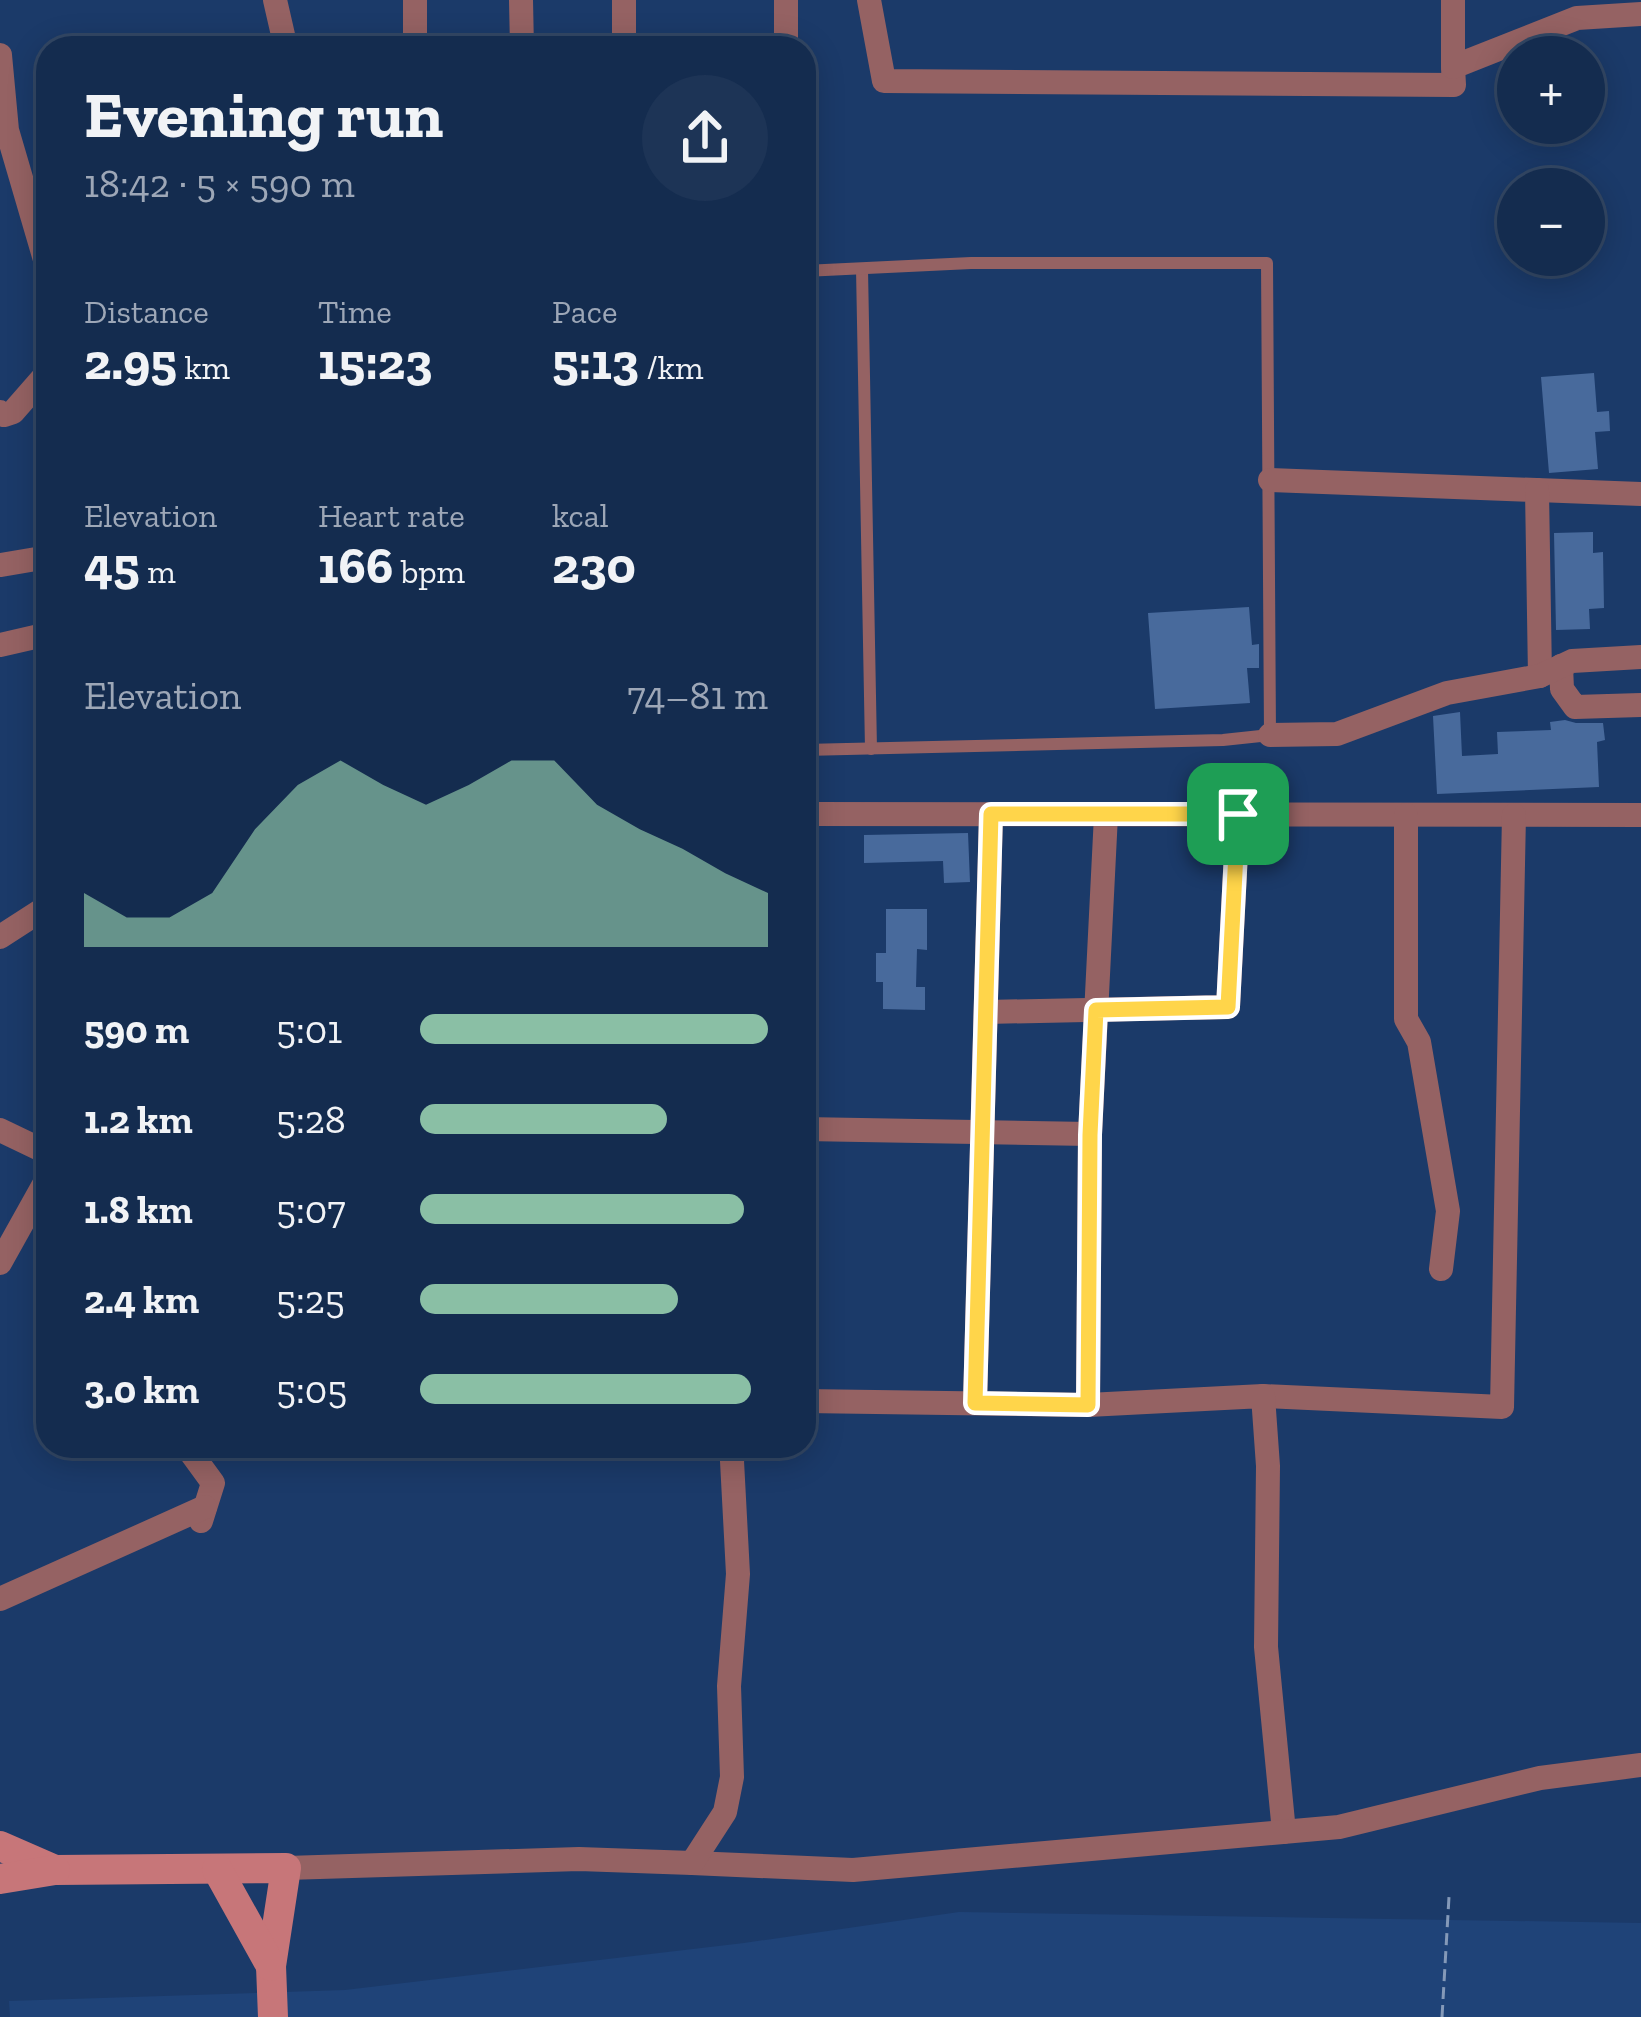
<!DOCTYPE html>
<meta charset="utf-8">
<style>
:root{--surface:#142c4f;--page:#1d3456;--text:#f1f3f6;--muted:#9da7b7;--line:#334866;--accent:#8abfa5}
body{margin:0;font-family:"Zilla Slab",serif;background:var(--page);color:var(--text);height:100vh;display:flex;flex-direction:column;font-size:45px;white-space:nowrap}
*{box-sizing:border-box;margin:0}
p{font-size:39px;color:var(--muted)}
.icon{flex:none;width:66px;height:66px;fill:none;stroke:currentColor;stroke-width:2;stroke-linecap:round;stroke-linejoin:round}
.map{position:relative;flex:1;overflow:hidden}
.drawer{position:absolute;left:36px;top:36px;width:780px;height:1422px;display:flex;flex-direction:column;background:var(--surface);border-radius:36px;box-shadow:0 6px 30px #0003,0 0 0 3px var(--line)}
.drawer>*{flex:none}
.fabs{position:absolute;left:1497px;top:36px;display:grid;gap:24px}
.fabs a{display:grid;place-items:center;width:108px;height:108px;border-radius:50%;background:var(--surface);box-shadow:0 6px 30px #0003,0 0 0 3px var(--line);font-size:60px}
.pin{position:absolute;display:grid;place-items:center;width:102px;height:102px;color:#fff;margin:-51px;border-radius:24px;box-shadow:0 6px 18px #0006}
.round{display:grid;place-items:center;flex:none;width:126px;height:126px;border-radius:63px;background:var(--page)}
.headline{display:flex;align-items:center;justify-content:space-between;height:204px;padding:0 48px}
h1{font-size:66px;font-weight:700;line-height:90px}
.figures{display:grid;grid-template-columns:repeat(3,1fr);gap:18px;height:204px;padding:12px 48px}
.figures div{display:grid;align-content:center}
.figures b{font-size:51px;font-weight:700}
.figures small{font-size:33px;font-weight:400}
.figures p{font-size:33px}
.chart{height:336px;padding:24px 48px}
.chart p{display:flex;justify-content:space-between}
.chart svg{width:100%;height:216px;margin-top:12px;fill:var(--accent);opacity:.7}
ul{padding:0 48px;list-style:none;font-size:39px}
li{display:grid;grid-template-columns:192px 144px 1fr;align-items:center;height:90px}
li i{height:30px;border-radius:15px;background:var(--accent)}
.map>svg:first-child{display:block}
.built{fill:#1f4378}
.building{fill:#486a9c}
.lines{fill:none;stroke-linecap:round;stroke-linejoin:round}
.path{stroke:#8499b8;stroke-width:3;stroke-dasharray:12 6;stroke-linecap:butt}
.lane{stroke:#956263;stroke-width:12}
.street{stroke:#956263;stroke-width:24}
.secondary{stroke:#c77679;stroke-width:30}
.route-casing{stroke:#fff;stroke-width:24}
.route{stroke:#ffd54a;stroke-width:15}
</style>
<div class="map">
<svg width="1641" height="2017" viewBox="0 0 1641 2017">
<rect width="100%" height="100%" fill="#1b3a69"/>
<path class="built" d="M959,1912L1641,1923V2017H10L9,2001L345,1990L744,1943Z"/>
<g class="building">
<path d="M1594,373L1597,412L1609,411L1610,431L1595,432L1598,469L1549,473L1541,377Z"/>
<path d="M1593,532V553L1603,552L1604,608L1589,609L1590,629L1556,630L1554,533Z"/>
<path d="M1249,607L1252,645L1259,644V668H1247L1250,703L1155,709L1148,613Z"/>
<path d="M1460,712L1462,756L1498,754L1497,732L1551,730L1550,722L1565,720L1576,723H1603L1605,740L1597,742L1599,787L1437,794L1433,716Z"/>
<path d="M968,833L970,882L944,883L943,861L864,863V835Z"/>
<path d="M886,909H927V950L917,949L916,987H925V1010L883,1009V982H876V953H886Z"/>
</g>
<g class="lines">
<path class="path" d="M1442,2017L1449,1897"/>
<g class="lane">
<path d="M862,269L871,749"/>
<path d="M804,271L971,263H1267L1270,735L1223,740L804,750"/>
</g>
<g class="street">
<path d="M275,0L286,48"/>
<path d="M521,0L522,48"/>
<path d="M624,0V48"/>
<path d="M869,0L884,81L1454,85L1453,67"/>
<path d="M1453,0V67L1577,18L1641,14"/>
<path d="M415,48V0"/>
<path d="M786,48V0"/>
<path d="M0,55L7,130L48,270"/>
<path d="M0,412L4,415L13,412L48,372"/>
<path d="M1270,480L1641,494"/>
<path d="M1537,490L1540,676"/>
<path d="M1,565L48,557"/>
<path d="M0,645L48,634"/>
<path d="M1561,666L1562,689L1575,707L1641,705"/>
<path d="M1270,735L1337,734L1447,693L1540,676L1572,661L1641,657"/>
<path d="M804,814L1641,815"/>
<path d="M1406,815V1019L1419,1042L1448,1211L1441,1269"/>
<path d="M0,937L48,906"/>
<path d="M986,1012L1228,1007L1238,814"/>
<path d="M804,1129L1090,1134L1088,1405L804,1401"/>
<path d="M0,1130L48,1153"/>
<path d="M1090,1134L1106,815"/>
<path d="M0,1263L48,1177"/>
<path d="M1263,1396L1502,1407L1514,815"/>
<path d="M975,1403L991,815"/>
<path d="M1088,1405L1263,1396L1268,1466L1266,1647L1284,1832"/>
<path d="M186,1446L213,1483L201,1521"/>
<path d="M0,1599L205,1507"/>
<path d="M692,1863L853,1870L1339,1827L1540,1778L1641,1765"/>
<path d="M286,1868L579,1859L692,1863L725,1812L732,1777L729,1686L738,1574L732,1461L735,1446"/>
</g>
<g class="secondary">
<path d="M0,1846L55,1870L286,1868L271,1966L273,2017"/>
<path d="M217,1869L271,1966"/>
<path d="M0,1879L55,1870"/>
</g>
</g>
<g class="lines">
<defs>
<path id="route" d="M991,814H1238L1228,1007L1096,1010L1090,1135L1088,1405L975,1403Z"/>
</defs>
<use href="#route" class="route-casing"/>
<use href="#route" class="route"/>
</g>
</svg>
<div class="fabs">
<a>+</a>
<a>−</a>
</div>
<div class="pin" style="left:1238px;top:814px;background:#1e9e55"><svg class="icon" aria-label="arrive" viewBox="0 0 24 24"><path d="M6 21V4h12l-3 4 3 4H6"/></svg></div>
<section class="drawer">
<div class="headline"><div><h1>Evening run</h1><p>18:42 · 5 × 590 m</p></div><a class="round"><svg class="icon" aria-label="share" viewBox="0 0 24 24"><path d="M12 15V3M7 8l5-5 5 5M5 13v7h14v-7"/></svg></a></div>
<div class="figures">
<div><p>Distance</p><b>2.95<small> km</small></b></div>
<div><p>Time</p><b>15:23</b></div>
<div><p>Pace</p><b>5:13<small> /km</small></b></div>
</div>
<div class="figures">
<div><p>Elevation</p><b>45<small> m</small></b></div>
<div><p>Heart rate</p><b>166<small> bpm</small></b></div>
<div><p>kcal</p><b>230</b></div>
</div>
<div class="chart"><p><span>Elevation</span>74–81 m</p>
<svg viewBox="0 0 160 44" preserveAspectRatio="none"><path d="M0 44V33L10 38L20 38L30 33L40 20L50 11L60 6L70 11L80 15L90 11L100 6L110 6L120 15L130 20L140 24L150 29L160 33V44z"/></svg>
</div>
<ul>
<li><b>590 m</b>5:01<i style="width:100%"></i></li>
<li><b>1.2 km</b>5:28<i style="width:71%"></i></li>
<li><b>1.8 km</b>5:07<i style="width:93%"></i></li>
<li><b>2.4 km</b>5:25<i style="width:74%"></i></li>
<li><b>3.0 km</b>5:05<i style="width:95%"></i></li>
</ul>
</section>
</div>
